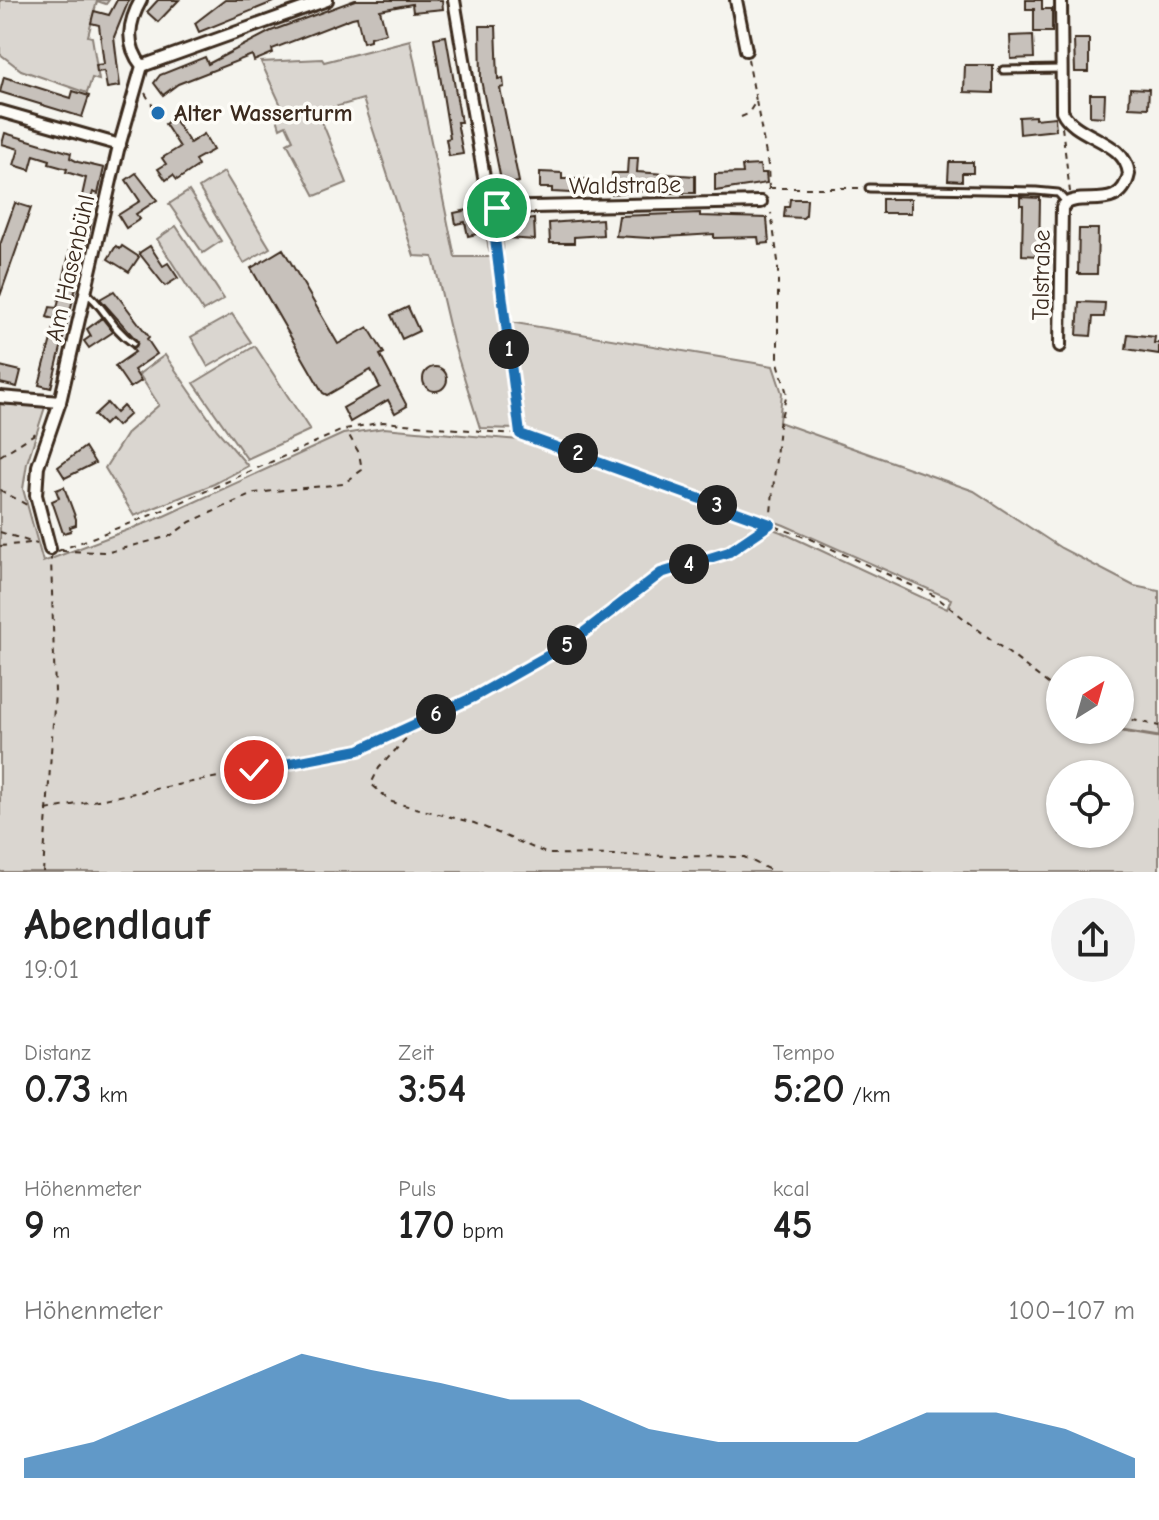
<!DOCTYPE html>
<html lang="de">
<meta charset="utf-8">
<style>
:root{--surface:#fff;--page:#f2f2f2;--text:#222;--muted:#767676;--accent:#1f6fb2}
body{margin:0;font-family:"Comic Neue",sans-serif;background:var(--page);color:var(--text);height:100vh;display:flex;flex-direction:column;font-size:30px;white-space:nowrap}
*{box-sizing:border-box;margin:0}
p{font-size:26px;color:var(--muted)}
.icon{flex:none;width:44px;height:44px;fill:none;stroke:currentColor;stroke-width:2;stroke-linecap:round;stroke-linejoin:round}
.map{position:relative;height:872px;overflow:hidden}
.drawer{display:flex;flex-direction:column;background:var(--surface);flex:1}
.drawer>*{flex:none}
.needle{width:52px;rotate:37deg}
.fabs{position:absolute;left:1046px;top:656px;display:grid;gap:16px}
.fabs a{display:grid;place-items:center;width:88px;height:88px;border-radius:50%;background:var(--surface);box-shadow:0 2px 6px #0004;font-size:40px}
.pin{position:absolute;display:grid;place-items:center;width:68px;height:68px;color:#fff;margin:-34px;border:4px solid #fff;border-radius:50%;box-shadow:0 2px 8px #0007}
.km{position:absolute;width:40px;height:40px;margin:-20px;border-radius:50%;background:#222;color:#fff;font-size:22px;line-height:40px;text-align:center}
.round{display:grid;place-items:center;flex:none;width:84px;height:84px;border-radius:42px;background:var(--page)}
.head{display:flex;align-items:center;justify-content:space-between;height:136px;padding:0 24px}
h1{font-size:44px;font-weight:700;line-height:60px}
.stats{display:grid;grid-template-columns:repeat(3,1fr);gap:12px;height:136px;padding:8px 24px}
.stats div{display:grid;align-content:center}
.stats b{font-size:40px;font-weight:700}
.stats small{font-size:22px;font-weight:400}
.stats p{font-size:22px}
.chart{height:224px;padding:16px 24px}
.chart p{display:flex;justify-content:space-between}
.chart svg{width:100%;height:144px;margin-top:8px;fill:var(--accent);opacity:.7}
.map>svg:first-child{display:block}
.green{fill:#dad6d0;stroke:#8a8077;stroke-width:2;fill-rule:evenodd}
.lines{fill:none;stroke-linecap:round;stroke-linejoin:round}
.stream{stroke:#84786e;stroke-width:3}
.building{fill:#c7c1bb;stroke:#3b2a1e;stroke-width:2}
.lane-casing{stroke:#3b2a1e;stroke-width:11}
.street-casing{stroke:#3b2a1e;stroke-width:16}
.path{stroke:#3b2a1e;stroke-width:2;stroke-dasharray:6 6;stroke-linecap:butt}
.lane{stroke:#fdfcf7;stroke-width:5}
.street{stroke:#fdfcf7;stroke-width:10}
.route-casing{stroke:#fff;stroke-width:16}
.route{stroke:#1f6fb2;stroke-width:10}
.poi-dot{fill:#1f6fb2;stroke:#fdfcf7;stroke-width:3}
.labels{text-anchor:middle;stroke-width:7;stroke-linejoin:round;paint-order:stroke}
.poi-label{font-size:24px;font-weight:bold;fill:#3b2a1e;stroke:#fdfcf7;text-anchor:start}
.street-label{font-size:24px;fill:#3b2a1e;stroke:#fdfcf7}
</style>
<div class="map">
<svg width="1159" height="872" viewBox="0 0 1159 872">
<rect width="100%" height="100%" fill="#f5f4ee"/>
<filter id="ink" filterUnits="userSpaceOnUse"><feTurbulence type="fractalNoise" baseFrequency=".0125" numOctaves="2"/><feDisplacementMap in="SourceGraphic" scale="16" xChannelSelector="R" yChannelSelector="G"/><feConvolveMatrix kernelMatrix="1 2 1 2 8 2 1 2 1" color-interpolation-filters="sRGB"/></filter>
<g filter="url(#ink)">
<g class="green">
<path d="M0,0H109L106,4L97,1L88,36L92,37L99,80L92,78L87,93L21,70L0,54Z"/>
<path d="M410,40L455,257H502L509,322L773,366L782,393L779,422L974,491L1061,548L1134,586L1159,591V872H0V404L45,407L27,463L23,489L43,562L162,517L343,434L384,428L520,440L594,463L781,532L947,609L951,599L784,525L519,429L480,428L453,342L433,257L414,256L363,99L318,112L347,183L315,196L287,143L293,140L286,125L280,128L277,118L285,114L261,62L322,59L324,62ZM1060,670H1120V730H1060ZM1060,774H1120V834H1060Z"/>
<path d="M224,172L270,248L244,263L199,188Z"/>
<path d="M189,191L221,241L203,253L169,204Z"/>
<path d="M176,226L224,299L203,311L157,239Z"/>
<path d="M232,314L251,342L208,367L191,337Z"/>
<path d="M255,346L310,430L247,459L194,383Z"/>
<path d="M165,355L217,430L248,466L214,484L134,516L105,468L128,432L159,405L139,374Z"/>
</g>
<g class="lines">
<path class="stream" d="M1116,730L1159,737"/>
</g>
<g class="building">
<path d="M117,0H129L114,37L120,86L107,88L104,71L97,72L96,65L104,64L99,25L91,23L94,11L109,15Z"/>
<path d="M158,0H179L158,22L147,12Z"/>
<path d="M225,0H278L199,32L195,23Z"/>
<path d="M355,0H442L443,9L413,12L412,4L380,10L386,33L370,37V40L363,42L357,17L352,18L272,49L273,53L254,61L252,55L178,84L163,95L154,83L160,75L205,57L208,64L271,31Z"/>
<path d="M1026,0H1042V9H1052V32H1034V9H1026Z"/>
<path d="M480,26H496L498,79L503,78L504,87L500,88L519,182L502,185L481,80Z"/>
<path d="M1033,35L1034,58L1011,59L1010,36Z"/>
<path d="M446,36L461,122H457L463,154L449,156L446,139L450,138L434,38Z"/>
<path d="M1074,39H1089V72H1075Z"/>
<path d="M965,65H993V93L964,92Z"/>
<path d="M4,77L71,98L73,91L89,96L82,117L0,92Z"/>
<path d="M1130,88L1149,89L1148,108L1129,107Z"/>
<path d="M1090,94H1105L1104,117L1090,116Z"/>
<path d="M1035,116V119L1055,117L1056,130L1020,134L1019,117Z"/>
<path d="M173,118L190,143L204,134L213,150L195,160L198,166L177,180L173,175L166,180L158,169L166,164L162,158L180,147L165,124Z"/>
<path d="M5,133L71,153L70,158L78,162L104,168L98,194L93,192L89,207L87,217L92,218L83,261L76,259L71,281L77,283L51,388L39,385L56,320L47,317L50,307L57,308L86,178L66,172L67,169L49,164L50,160L34,155L30,170L14,165L19,149L2,144Z"/>
<path d="M628,158H638L637,172L695,176V193H655V190L612,194V173H627Z"/>
<path d="M949,162H973V173H962V181L948,180Z"/>
<path d="M760,165L761,173H766L767,183L715,191V174L743,173L742,166Z"/>
<path d="M540,172L562,173V179H590V194L552,192V188H540Z"/>
<path d="M136,173L157,200L136,214L140,219L126,228L118,215L140,201L126,180Z"/>
<path d="M1020,197L1040,198L1039,256L1022,255L1023,205H1020Z"/>
<path d="M790,199H807L806,215L803,218L784,217L785,207H789Z"/>
<rect x="882" y="199" width="29" height="14"/>
<path d="M15,203L31,208L0,296V245Z"/>
<path d="M477,208L481,233L468,236L465,222L456,224L454,213Z"/>
<path d="M700,213V216L767,218L769,243L759,244L758,237L714,238V234L649,238L616,236L619,216Z"/>
<path d="M534,219L535,240L507,238L506,223Z"/>
<path d="M602,219L603,235L574,237V243H550L549,223Z"/>
<path d="M1079,229H1098L1097,274H1078Z"/>
<path d="M116,246L120,249L122,246L139,257L129,272L108,259Z"/>
<path d="M150,246L163,266L168,263L178,278L165,286L139,253Z"/>
<path d="M283,249L338,344L368,327L384,353L380,355L407,406L395,413L388,400L350,422L343,408L380,387L371,370L327,395L323,393L251,268Z"/>
<path d="M114,291L149,337L147,339L157,354L134,370L141,381L130,388L115,366L135,352L132,349L138,342L100,299Z"/>
<path d="M1079,302L1105,303L1104,317H1093L1091,336L1077,335Z"/>
<path d="M408,307L419,331L402,339L391,315Z"/>
<path d="M102,318L113,332L89,348L84,341L91,336L87,329Z"/>
<path d="M1128,334L1155,337L1154,343H1159V354L1126,349Z"/>
<path d="M0,366L21,371L17,387L0,383Z"/>
<circle cx="435" cy="379" r="12"/>
<path d="M107,403L116,413L123,406L130,414L117,426L110,419L104,425L94,415Z"/>
<path d="M85,447L95,463L65,478L58,467Z"/>
<path d="M64,487L76,519V525L70,527L71,531L63,533L52,501L59,498L56,490Z"/>
</g>
<g class="lines">
<defs>
<g id="lane">
<path d="M1003,70L1060,69"/>
<path d="M869,188L1036,191L1058,193L1066,202"/>
<path d="M496,249L520,434"/>
<path d="M85,292C104,305 110,327 133,343"/>
</g>
<g id="street">
<path d="M454,0L496,248"/>
<path d="M736,0L746,50"/>
<path d="M142,66L327,0"/>
<path d="M0,111L120,145"/>
<path d="M491,208L761,202"/>
<path d="M1060,346L1062,207C1078,188 1120,216 1129,174C1125,139 1075,139 1062,111L1061,0"/>
<path d="M0,397L60,402"/>
<path d="M50,549L36,495L38,466L60,402L118,150L142,66C125,44 128,23 141,0"/>
</g>
</defs>
<use href="#lane" class="lane-casing"/>
<use href="#street" class="street-casing"/>
<g class="path">
<path d="M145,93L154,108"/>
<path d="M756,101L768,165L769,190"/>
<path d="M741,117L748,114L756,101L748,59"/>
<path d="M1062,127L1070,192"/>
<path d="M769,188H860"/>
<path d="M527,437L810,539L935,596L1060,693"/>
<path d="M0,456L39,431"/>
<path d="M0,490L27,505"/>
<path d="M0,532L37,544"/>
<path d="M0,546L31,543"/>
<path d="M58,551L159,512L345,429L383,422L513,434"/>
<path d="M62,551L109,552L170,536L190,522L255,493L343,484L362,470L359,453L346,430"/>
<path d="M1120,717L1159,726"/>
<path d="M422,721L379,768L371,784L392,802L474,823L548,854L744,857L774,872"/>
<path d="M46,810L359,750L474,697L570,643L661,573L729,552L766,528L770,524L779,425L787,394L778,362V261L771,213"/>
<path d="M43,872L55,693L51,558"/>
</g>
<use href="#lane" class="lane"/>
<use href="#street" class="street"/>
</g>
</g>
<g class="lines" filter="url(#ink)">
<defs>
<path id="route" d="M254,770L359,750L474,697L570,643L661,573L729,552L770,524L520,434L491,208H497"/>
</defs>
<use href="#route" class="route-casing"/>
<use href="#route" class="route"/>
</g>
<circle class="poi-dot" cx="158" cy="113" r="8"/>
<g class="labels">
<g class="poi-label">
<text x="174" y="121">Alter Wasserturm</text>
</g>
<g class="street-label">
<text transform="translate(625 185) rotate(-1)" y="8">Waldstraße</text>
<text transform="translate(70 268) rotate(-77)" y="8">Am Hasenbühl</text>
<text transform="translate(1041 275) rotate(-89)" y="8">Talstraße</text>
</g>
</g>
</svg>
<div class="fabs">
<a><svg class="needle" viewBox="-14 -14 28 28"><path d="M0-13l5 13h-10z" fill="#e53935"/><path d="M0 13l5-13h-10z" fill="#767676"/></svg></a>
<a><svg class="icon" aria-label="locate" viewBox="0 0 24 24"><circle cx="12" cy="12" r="6"/><path d="M12 2v4M12 18v4M2 12h4M18 12h4"/></svg></a>
</div>
<div class="pin" style="left:497px;top:208px;background:#1e9e55"><svg class="icon" aria-label="arrive" viewBox="0 0 24 24"><path d="M6 21V4h12l-3 4 3 4H6"/></svg></div>
<div class="pin" style="left:254px;top:770px;background:#d93025"><svg class="icon" aria-label="check" viewBox="0 0 24 24"><path d="M5 12l5 5 9-10"/></svg></div>
<b class="km" style="left:509px;top:349px">1</b>
<b class="km" style="left:578px;top:453px">2</b>
<b class="km" style="left:717px;top:505px">3</b>
<b class="km" style="left:689px;top:564px">4</b>
<b class="km" style="left:567px;top:645px">5</b>
<b class="km" style="left:436px;top:714px">6</b>
</div>
<section class="drawer">
<div class="head"><div><h1>Abendlauf</h1><p>19:01</p></div><a class="round"><svg class="icon" aria-label="share" viewBox="0 0 24 24"><path d="M12 15V3M7 8l5-5 5 5M5 13v7h14v-7"/></svg></a></div>
<div class="stats">
<div><p>Distanz</p><b>0.73<small> km</small></b></div>
<div><p>Zeit</p><b>3:54</b></div>
<div><p>Tempo</p><b>5:20<small> /km</small></b></div>
</div>
<div class="stats">
<div><p>Höhenmeter</p><b>9<small> m</small></b></div>
<div><p>Puls</p><b>170<small> bpm</small></b></div>
<div><p>kcal</p><b>45</b></div>
</div>
<div class="chart"><p><span>Höhenmeter</span>100–107 m</p>
<svg viewBox="0 0 160 44" preserveAspectRatio="none"><path d="M0 44V38L10 33L20 24L30 15L40 6L50 11L60 15L70 20L80 20L90 29L100 33L110 33L120 33L130 24L140 24L150 29L160 38V44z"/></svg>
</div>
</section>
